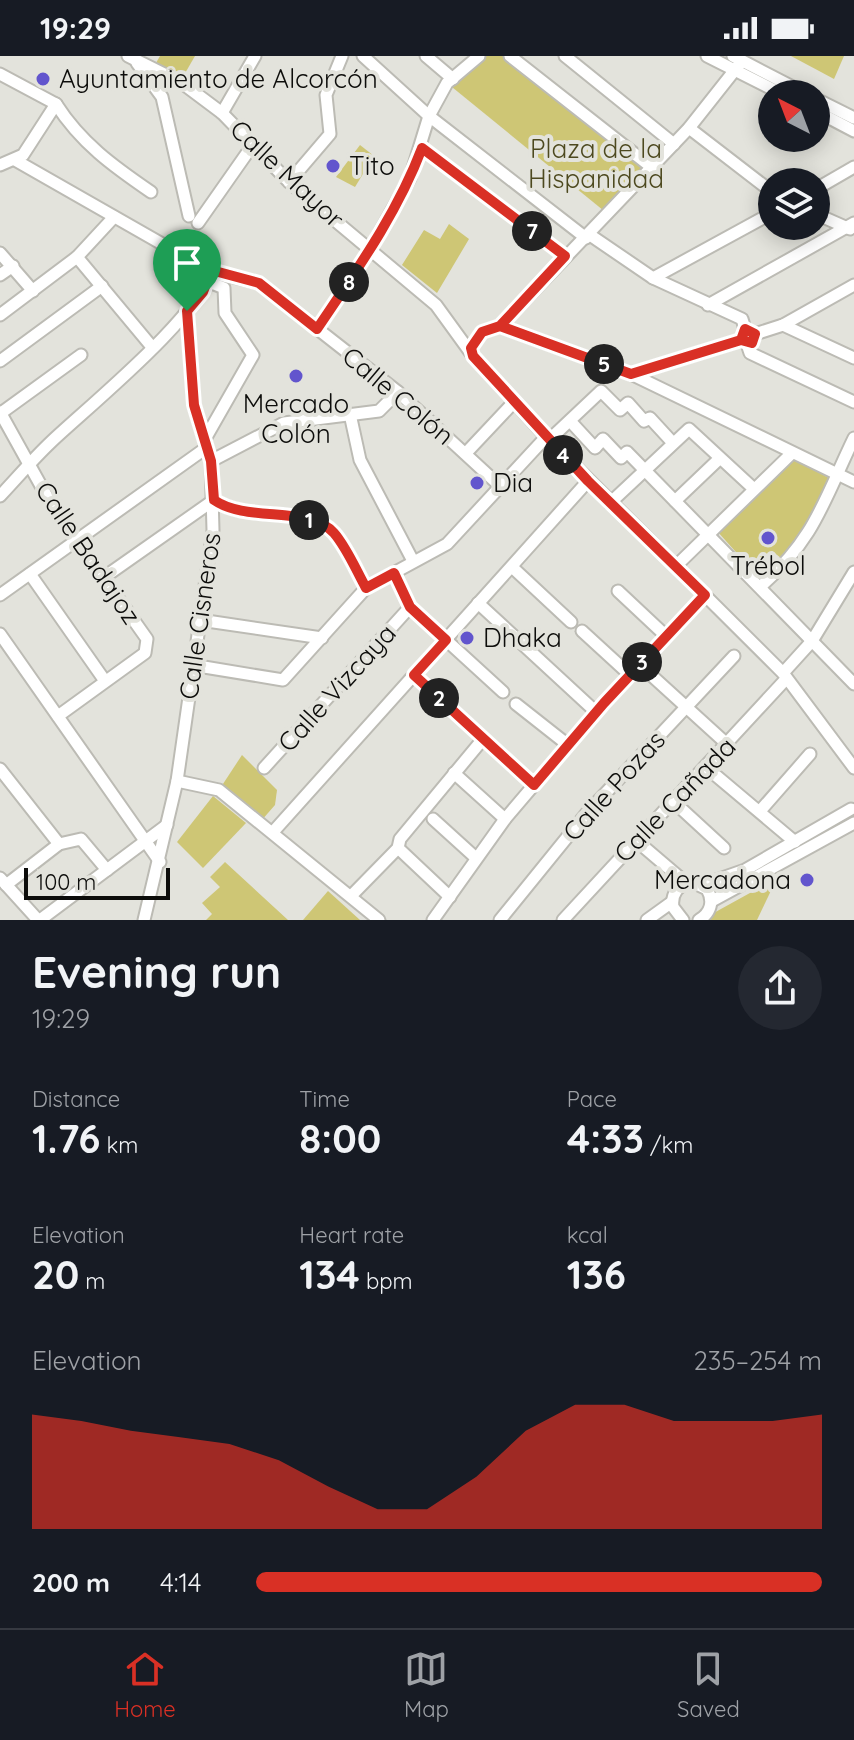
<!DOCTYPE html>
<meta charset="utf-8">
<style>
:root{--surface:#171b24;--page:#242831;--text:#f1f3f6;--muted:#9ea1a6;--line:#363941;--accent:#d93025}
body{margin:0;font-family:Quicksand,sans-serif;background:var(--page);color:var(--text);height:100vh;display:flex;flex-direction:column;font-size:30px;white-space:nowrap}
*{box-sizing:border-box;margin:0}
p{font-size:26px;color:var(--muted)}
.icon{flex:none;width:44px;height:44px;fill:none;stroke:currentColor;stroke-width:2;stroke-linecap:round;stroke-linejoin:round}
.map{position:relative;height:864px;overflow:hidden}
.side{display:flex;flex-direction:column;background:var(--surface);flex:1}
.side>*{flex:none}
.needle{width:52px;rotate:318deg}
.tools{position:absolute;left:758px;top:24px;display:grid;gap:16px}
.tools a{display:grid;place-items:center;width:72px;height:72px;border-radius:50%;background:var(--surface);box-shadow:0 4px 20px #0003;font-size:40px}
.scale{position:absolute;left:24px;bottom:20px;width:146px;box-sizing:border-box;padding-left:8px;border:4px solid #0d0d0b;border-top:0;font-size:22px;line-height:28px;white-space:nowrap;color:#0d0d0b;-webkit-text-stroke:6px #e3e3dc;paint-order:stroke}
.pin{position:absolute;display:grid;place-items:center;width:68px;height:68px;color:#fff;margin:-82px -34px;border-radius:50% 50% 50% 0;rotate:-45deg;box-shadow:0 0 8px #0007}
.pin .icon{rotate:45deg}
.km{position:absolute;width:40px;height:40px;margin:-20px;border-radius:50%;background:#222;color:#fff;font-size:22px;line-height:40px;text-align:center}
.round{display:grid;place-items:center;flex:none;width:84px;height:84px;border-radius:42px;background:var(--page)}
.overview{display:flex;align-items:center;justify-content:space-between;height:136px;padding:0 32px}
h1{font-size:44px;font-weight:800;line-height:60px}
.metrics{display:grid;grid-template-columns:repeat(3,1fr);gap:12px;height:136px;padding:8px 32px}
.metrics div{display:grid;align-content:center}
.metrics b{font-size:40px;font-weight:800}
.metrics small{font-size:22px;font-weight:400}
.metrics p{font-size:22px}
.chart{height:224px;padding:16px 32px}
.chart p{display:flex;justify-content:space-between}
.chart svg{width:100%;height:144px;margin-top:8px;fill:var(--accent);opacity:.7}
ul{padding:0 32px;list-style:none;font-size:26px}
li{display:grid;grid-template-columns:128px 96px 1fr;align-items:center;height:60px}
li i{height:20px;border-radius:10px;background:var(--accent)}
.status{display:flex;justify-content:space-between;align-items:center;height:56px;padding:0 40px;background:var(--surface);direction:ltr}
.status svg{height:22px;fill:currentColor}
.menu{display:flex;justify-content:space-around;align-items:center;height:112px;border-top:2px solid var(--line);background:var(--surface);font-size:22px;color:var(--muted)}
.menu a{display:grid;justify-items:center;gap:4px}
.menu .current{color:var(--accent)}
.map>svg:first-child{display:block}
.green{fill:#cec675}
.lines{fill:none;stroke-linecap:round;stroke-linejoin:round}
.street-casing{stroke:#bcbbb4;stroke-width:15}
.street{stroke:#fff;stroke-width:11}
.route-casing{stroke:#fff;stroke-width:16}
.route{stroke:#d93025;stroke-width:10}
.poi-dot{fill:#6255cd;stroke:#e3e3dc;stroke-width:3}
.labels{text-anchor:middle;stroke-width:8;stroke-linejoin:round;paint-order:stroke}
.poi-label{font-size:26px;fill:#0d0d0b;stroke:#e3e3dc;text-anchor:start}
.park-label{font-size:26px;fill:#4d491f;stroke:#e3e3dc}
.street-label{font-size:26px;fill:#0d0d0b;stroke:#e3e3dc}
</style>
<div class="status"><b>19:29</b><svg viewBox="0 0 49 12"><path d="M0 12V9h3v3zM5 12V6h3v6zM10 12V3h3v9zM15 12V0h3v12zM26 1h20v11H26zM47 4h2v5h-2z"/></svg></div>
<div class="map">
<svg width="854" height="864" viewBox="0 0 854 864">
<rect width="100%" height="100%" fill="#e3e3dc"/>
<g class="green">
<path d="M160,0H195L184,19L156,7Z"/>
<path d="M479,0H510L650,110L609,159L447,27Z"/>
<path d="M791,0H844L834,23Z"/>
<path d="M360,89L374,100L355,131L336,121Z"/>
<path d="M449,168L469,183L437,237L402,209L424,174L440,183Z"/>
<path d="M794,403L829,422L805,478L781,502L772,495L753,515L717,475Z"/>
<path d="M242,699L277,734L275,749L261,765L219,734Z"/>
<path d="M213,740L246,767L203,812L177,786Z"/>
<path d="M225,806L288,864H206L212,858L202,847L220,831L210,821Z"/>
<path d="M777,822L757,864H701Z"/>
<path d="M328,835L360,864H303Z"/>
</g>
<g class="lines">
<defs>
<g id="street">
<path d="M128,0L182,27L222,57L289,126L436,249L473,300L549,384L783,617L854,712"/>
<path d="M363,0L429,60L586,182"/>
<path d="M426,0L453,23"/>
<path d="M510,0L650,110"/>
<path d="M565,0L674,88"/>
<path d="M707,0L782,38"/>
<path d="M733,0L806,38"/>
<path d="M137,7L162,41L189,160"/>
<path d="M0,18L56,48"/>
<path d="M816,43L854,62"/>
<path d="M56,48C81,87 113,110 151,136"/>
<path d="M816,55L854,75"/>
<path d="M222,57L255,0"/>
<path d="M689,72L772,136"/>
<path d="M422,92L565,200"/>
<path d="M0,109L23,99L56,48"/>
<path d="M289,126L330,78L326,39L342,0"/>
<path d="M816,133L854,111"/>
<path d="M816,158L850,173"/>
<path d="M198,167L252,90"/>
<path d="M590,179L653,222L742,263L745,273"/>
<path d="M0,197L33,235"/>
<path d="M77,201L152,291"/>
<path d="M208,215L259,227L398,336L500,430"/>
<path d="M0,219L13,210"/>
<path d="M653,222L772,157"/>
<path d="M708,249L854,167"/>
<path d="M0,259L77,201L114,161"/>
<path d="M783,269L854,302"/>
<path d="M500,270L689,72L742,5"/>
<path d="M317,273L370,194L410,122L429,60L447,27L479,0"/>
<path d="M755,278L783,269L854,229"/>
<path d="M747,288L750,297L854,346"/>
<path d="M473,299L471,292L482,276L500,270L631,318L854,426"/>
<path d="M0,305L102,230"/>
<path d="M631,318L741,284"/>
<path d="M0,356L50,446L147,583L145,597L58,660"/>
<path d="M1,357L81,299"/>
<path d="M350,358L360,404L413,505"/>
<path d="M571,366L595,392L603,383L621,402L627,396L854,628"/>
<path d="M205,383L253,299L225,257L224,232L209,226"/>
<path d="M549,384L601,335L620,354L628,347L644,365L650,362L673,387"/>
<path d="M466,397L514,346"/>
<path d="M211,405L284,367L379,355L398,336"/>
<path d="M0,440C17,422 33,403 51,386C82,356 209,253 208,215L199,209L15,104"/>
<path d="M675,445L718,404"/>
<path d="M610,447L689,373L754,433"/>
<path d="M676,510L792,397"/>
<path d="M512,511L571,566"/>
<path d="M394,517L410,551L503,636"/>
<path d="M30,518L105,625"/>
<path d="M103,522L214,444C247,467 310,449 334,477C347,492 356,514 366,532"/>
<path d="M761,530C815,483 824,444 854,382"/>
<path d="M618,535L666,580"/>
<path d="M0,539L206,392"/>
<path d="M478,547L596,656"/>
<path d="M200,564L322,582"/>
<path d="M582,575L630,619"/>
<path d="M0,578L160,806"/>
<path d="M192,609L283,624L366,532L447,488L546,381"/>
<path d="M640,609L728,689"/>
<path d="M783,617L812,585L854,516"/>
<path d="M414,619L534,729"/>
<path d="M516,648L568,689"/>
<path d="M264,712L410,551"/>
<path d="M707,712L795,786"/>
<path d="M0,713L59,788"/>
<path d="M454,717L505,763"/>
<path d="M177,725L219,734L379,864"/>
<path d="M675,747L724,792"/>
<path d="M760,755L810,698"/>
<path d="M433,763L476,802"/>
<path d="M273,776L588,425"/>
<path d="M638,786L686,827"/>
<path d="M398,792L450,841"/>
<path d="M0,822L38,864"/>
<path d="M6,829L59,788L81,783L107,814"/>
<path d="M702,829L745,814L851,753"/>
<path d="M351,840L398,792L400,783L483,683"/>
<path d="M712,845L854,767"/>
<path d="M40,864L167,769"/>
<path d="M144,864L177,725L213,474L211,405L194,349L187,255"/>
<path d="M433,864L505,763L596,656L705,539"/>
<path d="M500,864L586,758L734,600"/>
<path d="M563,864L786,623"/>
<path d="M647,864L672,846"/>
<path d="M683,864L673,851C671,838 678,828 692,826L707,833C714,845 711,857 699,864"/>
</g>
</defs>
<use href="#street" class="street-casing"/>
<use href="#street" class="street"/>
</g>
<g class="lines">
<defs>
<path id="route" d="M187,255L194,349L211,405L214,444C247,467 310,449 334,477C347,492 356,514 366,532L394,517L410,551L446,584L414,619L534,729L604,647L705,539L588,425L473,300L471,292L482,276L500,270L631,318L741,284L745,273L755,278L752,287L741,284L631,318L612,311L500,270L565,200L422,92C397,158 356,215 317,273L259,227L211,214L203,236L187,255"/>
</defs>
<use href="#route" class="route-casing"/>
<use href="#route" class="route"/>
</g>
<g class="poi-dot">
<circle cx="43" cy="23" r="8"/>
<circle cx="333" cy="110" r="8"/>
<circle cx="296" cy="320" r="8"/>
<circle cx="477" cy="427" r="8"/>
<circle cx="768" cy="482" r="8"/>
<circle cx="467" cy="582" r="8"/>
<circle cx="807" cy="824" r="8"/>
</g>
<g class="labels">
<g class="poi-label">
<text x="59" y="32">Ayuntamiento de Alcorcón</text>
<text x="349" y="119">Tito</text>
<text x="296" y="357" text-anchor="middle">Mercado<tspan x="296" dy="30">Colón</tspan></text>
<text x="493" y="436">Dia</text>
<text x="768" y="519" text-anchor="middle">Trébol</text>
<text x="483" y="591">Dhaka</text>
<text x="791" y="833" text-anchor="end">Mercadona</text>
</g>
<g class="park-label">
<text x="596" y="102">Plaza de la<tspan x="596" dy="30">Hispanidad</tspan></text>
</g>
<g class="street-label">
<text transform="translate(287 118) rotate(43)" y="9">Calle Mayor</text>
<text transform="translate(398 340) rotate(40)" y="9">Calle Colón</text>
<text transform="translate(88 497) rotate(56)" y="9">Calle Badajoz</text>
<text transform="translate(200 560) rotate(-82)" y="9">Calle Cisneros</text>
<text transform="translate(337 632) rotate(-48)" y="9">Calle Vizcaya</text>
<text transform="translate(614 730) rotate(-48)" y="9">Calle Pozas</text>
<text transform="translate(675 744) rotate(-46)" y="9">Calle Cañada</text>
</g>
</g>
</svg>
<div class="tools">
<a><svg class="needle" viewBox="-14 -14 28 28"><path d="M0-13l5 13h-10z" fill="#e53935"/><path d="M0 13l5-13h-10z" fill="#9ea1a6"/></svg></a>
<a><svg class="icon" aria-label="layers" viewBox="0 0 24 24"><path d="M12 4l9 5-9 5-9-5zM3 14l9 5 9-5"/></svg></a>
</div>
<div class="scale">100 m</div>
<div class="pin" style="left:187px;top:255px;background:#1e9e55"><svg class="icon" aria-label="arrive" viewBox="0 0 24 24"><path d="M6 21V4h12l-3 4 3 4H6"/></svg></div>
<b class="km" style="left:309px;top:464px">1</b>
<b class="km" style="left:439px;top:642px">2</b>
<b class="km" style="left:642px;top:606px">3</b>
<b class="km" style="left:563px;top:399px">4</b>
<b class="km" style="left:604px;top:308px">5</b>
<b class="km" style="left:532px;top:175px">7</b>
<b class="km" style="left:349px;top:226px">8</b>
</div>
<section class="side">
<div class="overview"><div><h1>Evening run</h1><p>19:29</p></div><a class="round"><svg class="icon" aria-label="share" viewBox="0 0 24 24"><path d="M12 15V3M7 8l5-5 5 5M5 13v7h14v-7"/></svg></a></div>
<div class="metrics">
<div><p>Distance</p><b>1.76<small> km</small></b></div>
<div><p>Time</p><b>8:00</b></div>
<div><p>Pace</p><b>4:33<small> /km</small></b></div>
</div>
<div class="metrics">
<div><p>Elevation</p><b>20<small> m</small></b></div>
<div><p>Heart rate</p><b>134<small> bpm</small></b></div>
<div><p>kcal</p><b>136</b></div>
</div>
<div class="chart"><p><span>Elevation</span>235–254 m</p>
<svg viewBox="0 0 160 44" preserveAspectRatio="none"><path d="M0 44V9L10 11L20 14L30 16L40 18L50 23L60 31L70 38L80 38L90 28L100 14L110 6L120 6L130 11L140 11L150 11L160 9V44z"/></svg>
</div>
<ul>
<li><b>200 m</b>4:14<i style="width:100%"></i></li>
</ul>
</section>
<nav class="menu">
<a class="current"><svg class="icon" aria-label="home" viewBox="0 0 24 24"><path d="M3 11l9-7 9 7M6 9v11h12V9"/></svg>Home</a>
<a><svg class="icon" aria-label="map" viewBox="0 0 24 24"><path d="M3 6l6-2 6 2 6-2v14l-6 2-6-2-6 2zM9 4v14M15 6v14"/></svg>Map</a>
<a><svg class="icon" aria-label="saved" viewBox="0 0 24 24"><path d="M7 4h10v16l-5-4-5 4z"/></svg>Saved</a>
</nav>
